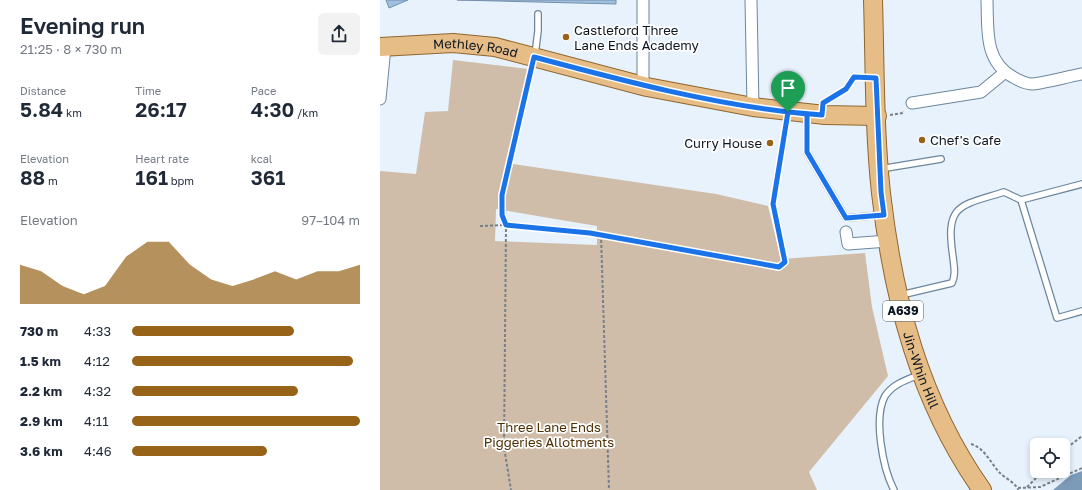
<!DOCTYPE html>
<meta charset="utf-8">
<style>
:root{--surface:#fff;--page:#f2f2f3;--text:#1f2937;--muted:#747a83;--accent:#976319}
body{margin:0;font-family:"Golos Text",sans-serif;background:var(--page);color:var(--text);height:100vh;display:flex;flex-direction:column;font-size:15px;white-space:nowrap}
*{box-sizing:border-box;margin:0}
p{font-size:13px;color:var(--muted)}
.icon{flex:none;width:22px;height:22px;fill:none;stroke:currentColor;stroke-width:2;stroke-linecap:round;stroke-linejoin:round}
.map{position:relative;flex:1;overflow:hidden}
.side{display:flex;flex-direction:column;background:var(--surface);width:380px}
.side>*{flex:none}
.controls{position:absolute;left:650px;top:438px;display:grid;gap:8px}
.controls a{display:grid;place-items:center;width:40px;height:40px;border-radius:6px;background:var(--surface);box-shadow:0 2px 6px #0003;font-size:20px}
.pin{position:absolute;display:grid;place-items:center;width:34px;height:34px;color:#fff;margin:-41px -17px;border-radius:50% 50% 50% 0;rotate:-45deg;box-shadow:0 0 4px #0007}
.pin .icon{rotate:45deg}
.round{display:grid;place-items:center;flex:none;width:42px;height:42px;border-radius:6px;background:var(--page)}
.head{display:flex;align-items:center;justify-content:space-between;height:68px;padding:0 20px}
h1{font-size:22px;font-weight:600;line-height:30px}
.metrics{display:grid;grid-template-columns:repeat(3,1fr);gap:6px;height:68px;padding:4px 20px}
.metrics div{display:grid;align-content:center}
.metrics b{font-size:20px;font-weight:600}
.metrics small{font-size:11px;font-weight:400}
.metrics p{font-size:11px}
.chart{height:112px;padding:8px 20px}
.chart p{display:flex;justify-content:space-between}
.chart svg{width:100%;height:72px;margin-top:4px;fill:var(--accent);opacity:.7}
ul{padding:0 20px;list-style:none;font-size:13px}
li{display:grid;grid-template-columns:64px 48px 1fr;align-items:center;height:30px}
li i{height:10px;border-radius:5px;background:var(--accent)}
main{display:flex;flex:1;min-height:0}
.map>svg:first-child{display:block}
.green{fill:#cfbda9;fill-rule:evenodd}
.water{fill:#7b9bb9}
.building{fill:#9ebfde;stroke:#7590a9}
.lines{fill:none;stroke-linecap:round;stroke-linejoin:round}
.lane-casing{stroke:#6c869f;stroke-width:8}
.street-casing{stroke:#6c869f;stroke-width:13}
.primary-casing{stroke:#8f662e;stroke-width:20}
.path{stroke:#75808a;stroke-width:2;stroke-dasharray:3 2;stroke-linecap:butt}
.lane{stroke:#fff;stroke-width:5.5}
.street{stroke:#fff;stroke-width:11}
.primary{stroke:#e6bd86;stroke-width:18}
.route-casing{stroke:#fff;stroke-width:8}
.route{stroke:#1a73e8;stroke-width:5}
.poi-dot{fill:#976319;stroke:#fefefe;stroke-width:1.5}
.labels{text-anchor:middle;stroke-width:3.5;stroke-linejoin:round;paint-order:stroke}
.shield{fill:#fefefe;stroke:#555c63;stroke-width:1}
.shield-label{font-size:12px;font-weight:bold;fill:#0c1620}
.poi-label{font-size:13px;fill:#0c1620;stroke:#fefefe;text-anchor:start}
.street-label{font-size:13px;fill:#0c1620;stroke:#fefefe}
.park-label{font-size:13px;fill:#4d2f03;stroke:#fefefe}
</style>
<main>
<section class="side">
<div class="head"><div><h1>Evening run</h1><p>21:25 · 8 × 730 m</p></div><a class="round"><svg class="icon" aria-label="share" viewBox="0 0 24 24"><path d="M12 15V3M7 8l5-5 5 5M5 13v7h14v-7"/></svg></a></div>
<div class="metrics">
<div><p>Distance</p><b>5.84<small> km</small></b></div>
<div><p>Time</p><b>26:17</b></div>
<div><p>Pace</p><b>4:30<small> /km</small></b></div>
</div>
<div class="metrics">
<div><p>Elevation</p><b>88<small> m</small></b></div>
<div><p>Heart rate</p><b>161<small> bpm</small></b></div>
<div><p>kcal</p><b>361</b></div>
</div>
<div class="chart"><p><span>Elevation</span>97–104 m</p>
<svg viewBox="0 0 160 44" preserveAspectRatio="none"><path d="M0 44V20L10 24L20 33L30 38L40 33L50 15L60 6L70 6L80 20L90 29L100 33L110 29L120 24L130 29L140 24L150 24L160 20V44z"/></svg>
</div>
<ul>
<li><b>730 m</b>4:33<i style="width:71%"></i></li>
<li><b>1.5 km</b>4:12<i style="width:97%"></i></li>
<li><b>2.2 km</b>4:32<i style="width:73%"></i></li>
<li><b>2.9 km</b>4:11<i style="width:100%"></i></li>
<li><b>3.6 km</b>4:46<i style="width:59%"></i></li>
</ul>
</section>
<div class="map">
<svg width="702" height="490" viewBox="0 0 702 490">
<rect width="100%" height="100%" fill="#e7f2fd"/>
<path class="green" d="M73,60L148,69L126,163L336,194L388,206L401,259L485,253L492,307L508,376L429,472L437,490H0V171L36,174L45,112L68,111ZM116,209L217,226V245L115,241Z"/>
<path class="water" d="M702,471V490H673L691,475Z"/>
<g class="building">
<path d="M6,0H28L9,8Z"/>
<path d="M77,0H236V4Z"/>
</g>
<g class="lines">
<defs>
<g id="lane">
<path d="M155,55L158,31V14"/>
<path d="M427,115V152L466,218L502,215"/>
<path d="M500,169L561,159"/>
<path d="M641,200L677,318L702,311"/>
<path d="M521,295L572,283C576,274 574,267 573,257C565,204 579,206 624,192L641,200L702,184"/>
<path d="M514,490C503,469 493,418 505,396C513,384 526,380 539,375"/>
</g>
<g id="street">
<path d="M263,0V86"/>
<path d="M371,0L373,107"/>
<path d="M607,0C608,29 604,61 633,77C638,80 647,84 653,84C669,82 686,77 702,74"/>
<path d="M0,99L5,47"/>
<path d="M532,103L601,92L624,73"/>
<path d="M466,232L468,244L508,241"/>
</g>
<g id="primary">
<path id="s1" d="M493,0C495,64 494,129 501,193C513,299 540,402 602,490"/>
<path id="s2" d="M0,47L73,43L115,47L267,87L373,107L445,115L497,116"/>
</g>
</defs>
<use href="#lane" class="lane-casing"/>
<use href="#street" class="street-casing"/>
<use href="#primary" class="primary-casing"/>
<g class="path">
<path d="M151,72L122,195V215L126,225L210,233L399,267L405,262L393,204L405,126"/>
<path d="M448,100L466,89L474,77H480"/>
<path d="M510,115L523,113V111"/>
<path d="M100,226L126,225L124,447L131,490"/>
<path d="M221,235L229,490"/>
<path d="M591,444C605,448 611,464 620,473C625,478 637,484 638,490"/>
<path d="M683,451L702,436"/>
<path d="M647,487L663,471"/>
<path d="M638,488L660,487L702,468"/>
</g>
<use href="#lane" class="lane"/>
<use href="#street" class="street"/>
<use href="#primary" class="primary"/>
</g>
<g class="lines">
<defs>
<path id="route" d="M408,112L393,204L405,262L399,267L210,233L126,225L122,215V195L154,57C244,81 334,105 427,114V152L466,218L504,215L501,192L496,78L474,77L466,89L443,103L442,115L408,112"/>
</defs>
<use href="#route" class="route-casing"/>
<use href="#route" class="route"/>
</g>
<g class="poi-dot">
<circle cx="186" cy="37" r="4"/>
<circle cx="542" cy="140" r="4"/>
<circle cx="390" cy="143" r="4"/>
</g>
<g class="labels">
<rect class="shield" x="503" y="301" width="40" height="20" rx="3"/>
<g class="shield-label">
<text x="523" y="315">A639</text>
</g>
<g class="poi-label">
<text x="194" y="35">Castleford Three<tspan x="194" dy="15">Lane Ends Academy</tspan></text>
<text x="550" y="145">Chef's Cafe</text>
<text x="382" y="148" text-anchor="end">Curry House</text>
</g>
<g class="street-label">
<text dy="5" stroke="none"><textPath href="#s2" startOffset="96">Methley Road</textPath></text>
<text dy="5" stroke="none"><textPath href="#s1" startOffset="375">Jin-Whin Hill</textPath></text>
</g>
<g class="park-label">
<text x="169" y="432">Three Lane Ends<tspan x="169" dy="15">Piggeries Allotments</tspan></text>
</g>
</g>
</svg>
<div class="controls">
<a><svg class="icon" aria-label="locate" viewBox="0 0 24 24"><circle cx="12" cy="12" r="6"/><path d="M12 2v4M12 18v4M2 12h4M18 12h4"/></svg></a>
</div>
<div class="pin" style="left:408px;top:112px;background:#1e9e55"><svg class="icon" aria-label="arrive" viewBox="0 0 24 24"><path d="M6 21V4h12l-3 4 3 4H6"/></svg></div>
</div>
</main>
